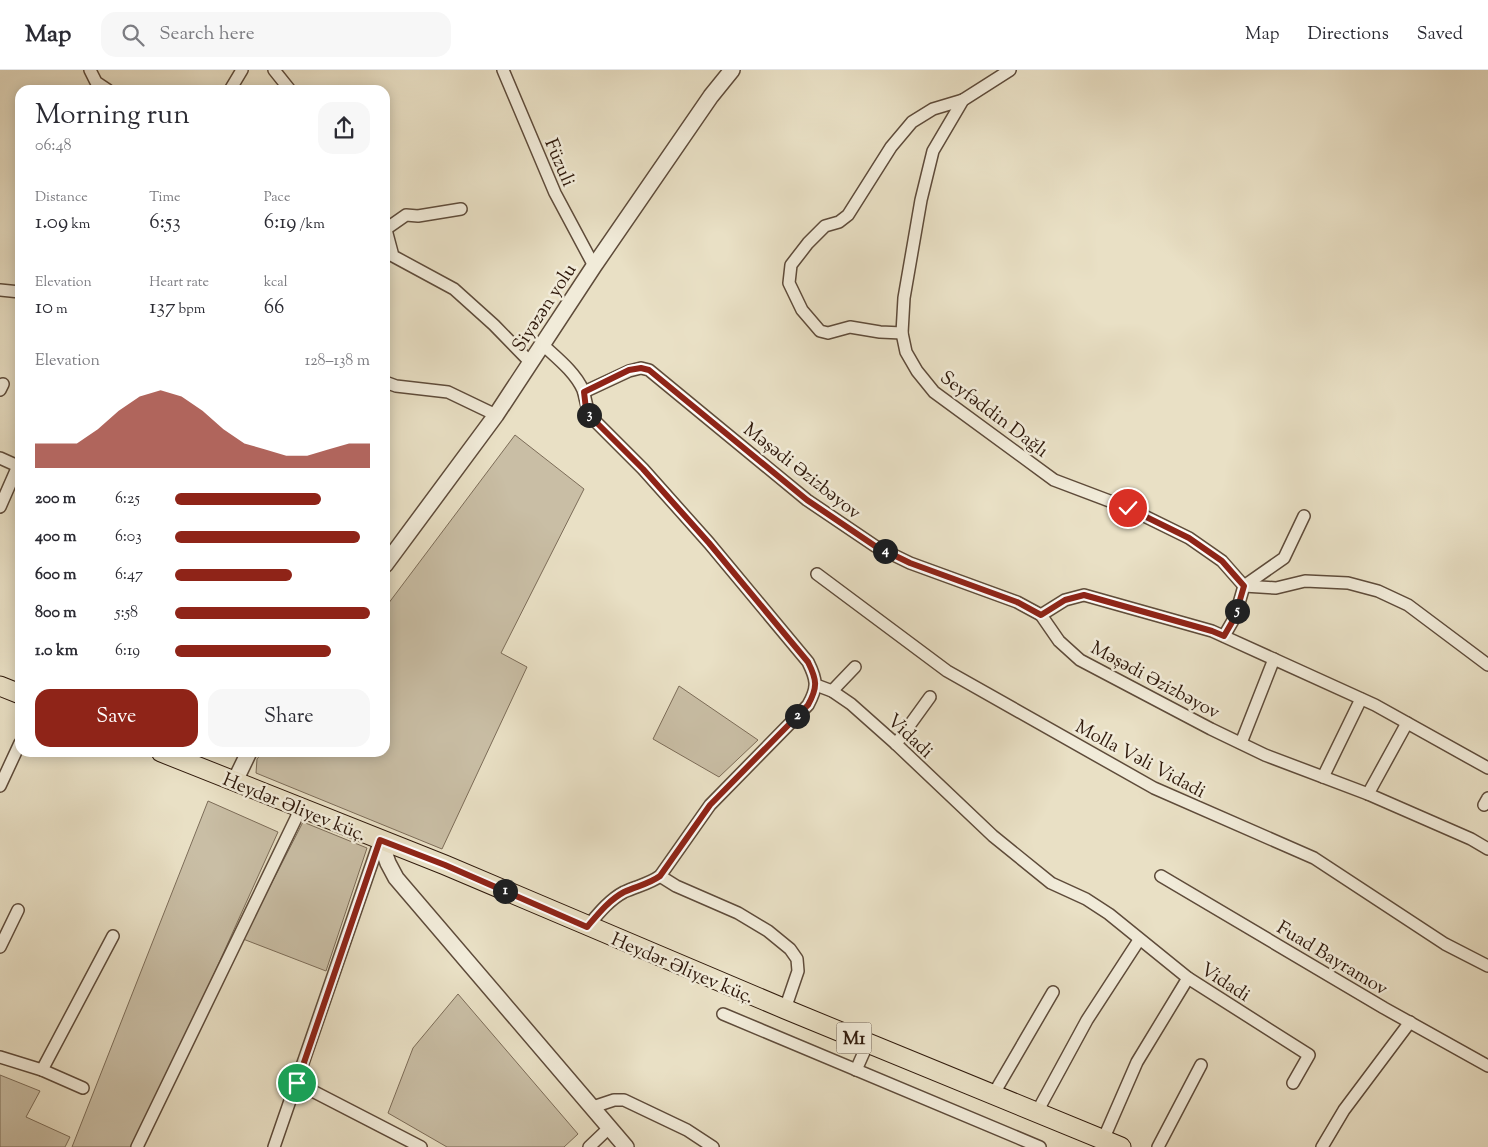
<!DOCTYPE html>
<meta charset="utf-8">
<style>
:root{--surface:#fff;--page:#f7f7f7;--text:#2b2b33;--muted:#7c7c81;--line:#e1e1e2;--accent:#8f2418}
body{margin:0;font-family:"Sorts Mill Goudy",serif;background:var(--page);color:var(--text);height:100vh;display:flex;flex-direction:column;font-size:19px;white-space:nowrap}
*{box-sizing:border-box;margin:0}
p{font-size:16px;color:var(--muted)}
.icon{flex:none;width:28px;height:28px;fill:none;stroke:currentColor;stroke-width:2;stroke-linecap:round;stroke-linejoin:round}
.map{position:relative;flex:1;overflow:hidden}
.details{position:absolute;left:15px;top:15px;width:375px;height:672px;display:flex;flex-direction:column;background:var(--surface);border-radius:15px;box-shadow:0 2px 12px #0003}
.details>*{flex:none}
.pin{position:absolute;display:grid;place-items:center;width:42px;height:42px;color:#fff;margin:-21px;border:2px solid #fff;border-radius:50%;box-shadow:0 1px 5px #0007}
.km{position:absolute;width:25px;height:25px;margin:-12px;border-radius:50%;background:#222;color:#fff;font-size:14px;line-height:25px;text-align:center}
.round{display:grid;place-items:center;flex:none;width:52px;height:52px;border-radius:15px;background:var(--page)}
.overview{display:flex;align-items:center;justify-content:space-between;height:85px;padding:0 20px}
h1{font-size:28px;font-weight:600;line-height:38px}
.metrics{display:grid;grid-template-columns:repeat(3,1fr);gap:8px;height:85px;padding:5px 20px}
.metrics div{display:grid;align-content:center}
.metrics b{font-size:21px;font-weight:600}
.metrics small{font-size:14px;font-weight:400}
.metrics p{font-size:14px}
.chart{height:140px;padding:10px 20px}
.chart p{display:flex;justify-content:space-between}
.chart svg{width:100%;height:90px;margin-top:5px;fill:var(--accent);opacity:.7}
.button{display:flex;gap:10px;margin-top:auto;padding:10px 20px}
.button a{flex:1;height:58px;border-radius:15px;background:var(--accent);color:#fff;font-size:20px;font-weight:600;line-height:58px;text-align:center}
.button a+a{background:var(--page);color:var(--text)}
ul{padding:0 20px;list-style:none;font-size:16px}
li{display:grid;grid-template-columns:80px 60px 1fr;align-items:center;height:38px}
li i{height:12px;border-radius:6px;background:var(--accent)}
header{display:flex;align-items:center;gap:30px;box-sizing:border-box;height:70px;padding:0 25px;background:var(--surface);border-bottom:1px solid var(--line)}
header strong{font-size:24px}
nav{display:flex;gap:28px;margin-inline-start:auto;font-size:18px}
.search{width:350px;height:45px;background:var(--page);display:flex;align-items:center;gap:12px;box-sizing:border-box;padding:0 18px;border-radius:15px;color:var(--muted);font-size:19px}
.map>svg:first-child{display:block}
.green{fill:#c9bea5;stroke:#7c6c58}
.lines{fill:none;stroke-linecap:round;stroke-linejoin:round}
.minor-casing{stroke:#5e4b3a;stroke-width:14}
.tertiary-casing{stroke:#5e4b3a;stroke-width:18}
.primary-casing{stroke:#2f190b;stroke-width:21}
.minor{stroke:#f1ebd9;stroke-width:11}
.tertiary{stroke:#f1ebd9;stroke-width:15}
.primary{stroke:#e9e0c5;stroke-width:19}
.route-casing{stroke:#fff;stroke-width:10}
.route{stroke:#8f2418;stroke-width:6}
.labels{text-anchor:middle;stroke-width:5;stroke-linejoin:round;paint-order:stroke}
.shield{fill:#f1ebd9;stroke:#695849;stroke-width:1}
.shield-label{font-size:18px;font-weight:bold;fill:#2f190b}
.street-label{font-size:19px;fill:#2f190b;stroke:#f1ebd9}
</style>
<header>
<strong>Map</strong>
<div class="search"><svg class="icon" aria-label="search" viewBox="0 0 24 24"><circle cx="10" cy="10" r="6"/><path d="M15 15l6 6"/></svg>Search here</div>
<nav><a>Map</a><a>Directions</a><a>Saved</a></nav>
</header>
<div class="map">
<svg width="1488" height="1077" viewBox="0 0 1488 1077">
<rect width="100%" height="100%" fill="#e9e0c5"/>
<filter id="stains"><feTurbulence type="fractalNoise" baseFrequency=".004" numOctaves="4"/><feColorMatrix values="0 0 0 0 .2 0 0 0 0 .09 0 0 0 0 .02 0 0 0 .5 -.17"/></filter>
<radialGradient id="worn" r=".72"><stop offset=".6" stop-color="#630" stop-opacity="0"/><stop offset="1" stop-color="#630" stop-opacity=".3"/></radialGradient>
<g class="green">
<path d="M515,365L584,419L501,583L527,597L442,779L256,703L257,689L262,683L385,682V538Z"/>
<path d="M679,616L758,670L719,707L653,669Z"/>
<path d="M208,731L278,762L199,937L132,1077H72Z"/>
<path d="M303,752L367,778L326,901L243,869Z"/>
<path d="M458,924L578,1064L564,1077H447L388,1043L413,978Z"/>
<path d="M0,1005L40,1021L26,1047L70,1067L65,1077H0Z"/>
</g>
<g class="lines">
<defs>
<g id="minor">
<path d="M90,0L96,12L108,20"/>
<path d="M274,0L290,20"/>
<path d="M503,0L555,123L594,196"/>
<path d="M1010,0L963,30L933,81L921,130L904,228L902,263L906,282L917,301L934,322L1054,410L1128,438L1189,468L1222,491L1244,516L1276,518L1305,511L1348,513L1378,521L1408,535L1488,595"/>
<path d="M230,20L242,0"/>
<path d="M385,156L393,186L454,219L494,255L531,293"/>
<path d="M386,159L406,145L418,146L461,139"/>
<path d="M0,220L20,222"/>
<path d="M902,263L880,262L850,257L828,263L820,261L802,240L789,213L791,195L808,173L825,156L839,152L848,145L891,77L912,52L933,39L963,30"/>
<path d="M543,275C557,288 575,302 583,320C586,329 586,338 591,347L643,399L709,473L808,592C817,610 818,617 808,635L710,735L660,806C649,814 637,816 624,822C609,830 598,844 587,857"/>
<path d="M385,312L396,316L448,322L496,345"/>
<path d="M0,320L3,314"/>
<path d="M584,322L629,301L641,298L649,300L807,430L875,476L910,493L1017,532L1041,545L1059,571L1080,590L1211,659L1265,685L1368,724L1471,769L1488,779"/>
<path d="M0,388L20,397"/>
<path d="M0,437L18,396"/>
<path d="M817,504L947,601L1154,718L1314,788L1445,874L1488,896"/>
<path d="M1041,545L1065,530L1084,525L1212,561L1375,635L1488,698"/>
<path d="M1224,566L1235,547L1244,516L1284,488L1304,446"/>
<path d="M816,615L832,621L851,634L896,674L993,766L1051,813L1086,829L1109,844L1188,908L1309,985L1293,1013"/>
<path d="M832,621L855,597"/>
<path d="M1241,673L1274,589"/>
<path d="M896,674L930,627"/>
<path d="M1323,707L1361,629"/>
<path d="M0,716L20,673"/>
<path d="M1368,724L1407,653"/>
<path d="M1484,735L1488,728"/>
<path d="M660,806L676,816L738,843L768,861L790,879L797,889L798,901L785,939"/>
<path d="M1161,806L1384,938L1488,996"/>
<path d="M0,877L18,840"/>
<path d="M723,944L1040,1077"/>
<path d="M0,987L42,1000L113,866"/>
<path d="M42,1000L83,1018"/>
<path d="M856,1000L868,973"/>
<path d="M297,1013L421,1077"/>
<path d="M993,1025L1053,922"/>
<path d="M593,1037L614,1030H624L687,1060L713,1077"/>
<path d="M1037,1042L1087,950L1139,870"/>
<path d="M1103,1070L1137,992L1188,908"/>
<path d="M137,1077L301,738"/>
<path d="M274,1077L380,770"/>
<path d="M589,1077L610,1057"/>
<path d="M1158,1077L1201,995"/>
<path d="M1322,1077L1344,1040L1410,952"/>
</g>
<g id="tertiary">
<path d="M385,495L496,345L594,196L711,26L732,0"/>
<path d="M235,711L249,682"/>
<path d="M380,770L388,793L396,808L626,1077"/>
</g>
<g id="primary">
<path d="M0,616L20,624"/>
<path d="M161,682L445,795L785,939L1121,1077"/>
</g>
</defs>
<use href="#minor" class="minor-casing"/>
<use href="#tertiary" class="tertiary-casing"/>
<use href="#primary" class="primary-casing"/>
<use href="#minor" class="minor"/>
<use href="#tertiary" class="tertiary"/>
<use href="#primary" class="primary"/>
</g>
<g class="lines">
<defs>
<path id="route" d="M297,1013L380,770L445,795L587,857C598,844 609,830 624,822C637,816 649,814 660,806L710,735L808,635C818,617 817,610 808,592L709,473L643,399L591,347L586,339L584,322L629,300L641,298L649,300L807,430L875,476L910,493L1017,532L1041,545L1065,530L1084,525L1212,561L1224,566L1235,547L1244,516L1222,491L1189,468L1128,438"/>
</defs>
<use href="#route" class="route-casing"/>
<use href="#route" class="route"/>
</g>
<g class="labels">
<rect class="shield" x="836.5" y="952.5" width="35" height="31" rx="4"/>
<g class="shield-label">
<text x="854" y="974">M1</text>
</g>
<g class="street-label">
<text transform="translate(561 92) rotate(67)" y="7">Füzuli</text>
<text transform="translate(543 237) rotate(-57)" y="7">Siyəzən yolu</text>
<text transform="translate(995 343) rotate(37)" y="7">Seyfəddin Dağlı</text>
<text transform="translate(803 400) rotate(38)" y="7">Məşədi Əzizbəyov</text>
<text transform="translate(1156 609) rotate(28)" y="7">Məşədi Əzizbəyov</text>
<text transform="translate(911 665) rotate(43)" y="7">Vidadi</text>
<text transform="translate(1141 688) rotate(28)" y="7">Molla Vəli Vidadi</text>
<text transform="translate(295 736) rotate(22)" y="7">Heydər Əliyev küç.</text>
<text transform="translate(1333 887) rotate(31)" y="7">Fuad Bayramov</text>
<text transform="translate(683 897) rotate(23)" y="7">Heydər Əliyev küç.</text>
<text transform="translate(1226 911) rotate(33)" y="7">Vidadi</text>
</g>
</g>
<rect width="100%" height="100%" filter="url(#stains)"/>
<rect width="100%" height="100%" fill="url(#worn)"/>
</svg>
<div class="pin" style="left:297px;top:1013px;background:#1e9e55"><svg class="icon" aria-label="arrive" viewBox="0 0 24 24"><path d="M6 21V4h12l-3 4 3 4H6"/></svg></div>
<div class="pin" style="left:1128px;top:438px;background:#d93025"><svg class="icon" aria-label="check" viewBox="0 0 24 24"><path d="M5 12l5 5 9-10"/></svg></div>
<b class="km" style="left:505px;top:821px">1</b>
<b class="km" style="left:797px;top:646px">2</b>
<b class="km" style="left:589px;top:345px">3</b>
<b class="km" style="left:885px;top:481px">4</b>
<b class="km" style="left:1237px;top:541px">5</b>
<section class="details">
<div class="overview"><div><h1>Morning run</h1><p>06:48</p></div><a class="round"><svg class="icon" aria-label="share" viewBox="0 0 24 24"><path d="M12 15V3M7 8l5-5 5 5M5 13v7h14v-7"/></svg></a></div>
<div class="metrics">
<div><p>Distance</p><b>1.09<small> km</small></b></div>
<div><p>Time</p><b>6:53</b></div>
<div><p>Pace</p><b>6:19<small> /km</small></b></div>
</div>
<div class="metrics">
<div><p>Elevation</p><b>10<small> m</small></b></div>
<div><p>Heart rate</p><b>137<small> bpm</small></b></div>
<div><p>kcal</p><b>66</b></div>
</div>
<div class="chart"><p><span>Elevation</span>128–138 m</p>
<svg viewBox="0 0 160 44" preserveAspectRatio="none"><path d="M0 44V32L10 32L20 32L30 25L40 16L50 9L60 6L70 9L80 16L90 25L100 32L110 35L120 38L130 38L140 35L150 32L160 32V44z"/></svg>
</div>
<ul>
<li><b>200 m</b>6:25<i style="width:75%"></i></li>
<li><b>400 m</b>6:03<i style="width:95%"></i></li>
<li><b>600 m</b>6:47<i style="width:60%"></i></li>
<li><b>800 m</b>5:58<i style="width:100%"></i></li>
<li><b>1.0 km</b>6:19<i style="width:80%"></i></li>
</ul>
<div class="button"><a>Save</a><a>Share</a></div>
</section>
</div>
